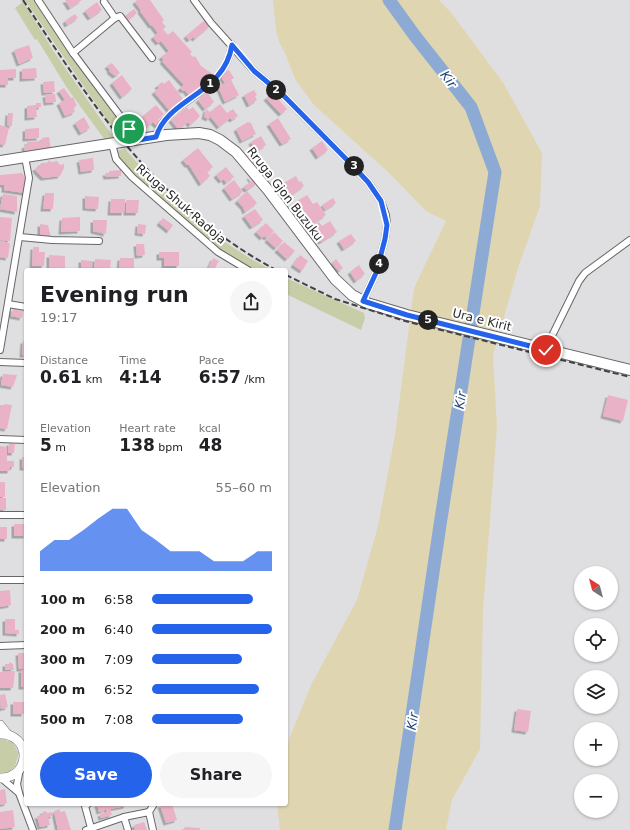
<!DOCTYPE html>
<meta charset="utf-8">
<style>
:root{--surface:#fff;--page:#f6f6f6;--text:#202124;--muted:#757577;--accent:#2563eb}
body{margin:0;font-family:"DejaVu Sans",sans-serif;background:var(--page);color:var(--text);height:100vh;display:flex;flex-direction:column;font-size:15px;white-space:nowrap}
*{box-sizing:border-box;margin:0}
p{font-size:13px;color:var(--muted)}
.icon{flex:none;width:22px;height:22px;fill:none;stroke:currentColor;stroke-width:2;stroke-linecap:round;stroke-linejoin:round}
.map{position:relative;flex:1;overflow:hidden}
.panel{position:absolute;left:24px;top:268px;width:264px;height:538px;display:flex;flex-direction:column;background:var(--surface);border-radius:4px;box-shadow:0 1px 3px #0004}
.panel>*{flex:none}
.needle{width:26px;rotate:324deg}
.fabs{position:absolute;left:574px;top:566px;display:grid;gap:8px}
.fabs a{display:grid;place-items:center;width:44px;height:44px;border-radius:50%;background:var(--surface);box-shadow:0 1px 3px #0004;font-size:20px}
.pin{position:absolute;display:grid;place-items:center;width:34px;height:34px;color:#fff;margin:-17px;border:2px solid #fff;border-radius:50%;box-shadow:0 1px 4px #0007}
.km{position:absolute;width:20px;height:20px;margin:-10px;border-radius:50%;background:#222;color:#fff;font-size:11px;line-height:20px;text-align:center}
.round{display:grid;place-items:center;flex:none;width:42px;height:42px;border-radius:21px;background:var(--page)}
.summary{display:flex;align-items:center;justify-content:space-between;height:68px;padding:0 16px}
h1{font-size:22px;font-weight:800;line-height:30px}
.figures{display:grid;grid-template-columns:repeat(3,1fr);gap:6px;height:68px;padding:4px 16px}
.figures div{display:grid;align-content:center}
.figures b{font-size:17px;font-weight:800}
.figures small{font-size:11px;font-weight:400}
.figures p{font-size:11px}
.chart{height:112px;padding:8px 16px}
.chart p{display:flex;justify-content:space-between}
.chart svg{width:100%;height:72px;margin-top:4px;fill:var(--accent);opacity:.7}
.cta{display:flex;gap:8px;margin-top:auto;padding:8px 16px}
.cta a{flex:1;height:46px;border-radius:24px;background:var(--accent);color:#fff;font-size:16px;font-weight:800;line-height:46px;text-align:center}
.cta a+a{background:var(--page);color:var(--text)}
ul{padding:0 16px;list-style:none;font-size:13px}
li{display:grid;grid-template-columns:64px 48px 1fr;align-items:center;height:30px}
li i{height:10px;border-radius:5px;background:var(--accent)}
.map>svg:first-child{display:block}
.green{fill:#c7cda6}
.sand{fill:#dfd6b1}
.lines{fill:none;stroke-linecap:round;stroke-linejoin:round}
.river{stroke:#8caad4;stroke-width:13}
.building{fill:#eab2c6;filter:url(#shadow)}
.street-casing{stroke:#676768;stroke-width:8}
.secondary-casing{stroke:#676768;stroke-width:10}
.primary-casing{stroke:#676768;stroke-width:12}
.street{stroke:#fff;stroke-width:6}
.secondary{stroke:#fff;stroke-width:9}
.primary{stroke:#fff;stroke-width:10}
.rail{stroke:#434344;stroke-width:2;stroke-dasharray:6 3;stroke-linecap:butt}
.route-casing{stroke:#fff;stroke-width:8}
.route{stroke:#2563eb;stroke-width:5}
.labels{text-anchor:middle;stroke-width:4;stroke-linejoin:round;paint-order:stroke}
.street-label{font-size:12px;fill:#29292a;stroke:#fff}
.water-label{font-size:13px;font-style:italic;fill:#1e4478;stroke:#fff}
</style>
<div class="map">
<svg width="630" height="830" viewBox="0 0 630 830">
<defs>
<filter id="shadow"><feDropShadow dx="-2.5" dy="2.5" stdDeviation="0" flood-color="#0004"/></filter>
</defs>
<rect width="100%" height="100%" fill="#dfdfe1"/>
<g class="green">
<path d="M20,0L24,3L54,52L113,137L105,140L67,88L37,39L35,40L15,8L22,3Z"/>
<path d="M25,0H35L79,66L127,133L119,136L87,91Z"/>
<path d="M125,149C166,197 215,241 271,270H253L216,247L123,165L115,151Z"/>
<path d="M286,278L364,313L365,318L361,330L286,294Z"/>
<path d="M0,739L12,742L19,753L15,766L10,771L0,773Z"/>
</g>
<path class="sand" d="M273,0H439L453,15L504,84L542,153L540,206L519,265L493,355L497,427L483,611L480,749L452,800L446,830H280L277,805L286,804V756L289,739L312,683L357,600L378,526L395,435L414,288L446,221L426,211L390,174L313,104L295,79L285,53L279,42L276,30Z"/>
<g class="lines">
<path class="river" d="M389,0L415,36L471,107L495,172L440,525L395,830"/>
</g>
<g class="building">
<path d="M65,0H82L70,8Z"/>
<path d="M137,0H150L164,20L162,22L166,27L163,29L168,35L173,31L192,52L182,61L190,54L193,57L195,56L201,66L214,75L215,78L208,81L191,98L185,90L183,91L180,88L184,85L162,61L164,60L161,57L169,51L161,41L158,43L153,37L158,33L152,25L151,26L140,11L141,10L135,2Z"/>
<path d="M97,2L102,10L90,18L85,11Z"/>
<path d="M134,9L137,13L128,20L125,16Z"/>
<path d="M75,14L78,18L67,25L65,21Z"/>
<path d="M205,20L210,26L195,39L193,37L189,40L186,36Z"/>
<path d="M29,45L33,58L19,64L14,50Z"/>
<path d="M112,63L120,73L115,76L109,71L110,70L107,66Z"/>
<path d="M36,68L37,78L22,79V69Z"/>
<path d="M16,69V78H8V85H0V70Z"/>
<path d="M229,70L234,78L225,83L222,78L226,71Z"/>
<path d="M122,75L132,89L122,97L112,83Z"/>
<path d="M169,80L183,99L169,110L154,92L159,88L157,86L162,82L164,84Z"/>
<path d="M231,80L239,95L225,102L217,84L220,82L222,85Z"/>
<path d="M54,81L55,92L44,93L43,82Z"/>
<path d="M64,88L71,98L73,97L77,106L73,107L75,112L65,116L59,103L65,100L59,91Z"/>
<path d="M254,90L257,95L255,96L257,100L249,105L244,95Z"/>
<path d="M207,92L214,102L205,109L198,100Z"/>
<path d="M273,93L287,109L281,114L266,98Z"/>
<path d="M55,94L56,102L46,103L45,95Z"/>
<path d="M36,103H41V107L36,108L37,117L27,118V106L36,105Z"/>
<path d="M220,104L227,113L233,109L238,116L232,120L230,118L219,127L210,116L209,119L204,117L206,109L210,112Z"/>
<path d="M156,105L164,114L158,119L161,123L157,126L153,122L142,131L135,123Z"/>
<path d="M187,107L189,110L193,107L200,116L190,125L188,122L179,130L171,120Z"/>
<path d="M8,113H13L12,126H7Z"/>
<path d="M84,117L90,128L81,133L75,123Z"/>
<path d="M278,118L291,139L282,144L269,124Z"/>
<path d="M248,122L251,123L256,134L242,141L236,129Z"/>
<path d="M0,125L9,128L5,145L0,144Z"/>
<path d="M39,128V138L25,139V129Z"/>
<path d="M261,136L266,145L256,152L251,142Z"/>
<path d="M49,137L51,149L25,151L24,146L27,145V142L42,141V138Z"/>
<path d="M322,141L328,150L318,157L312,148Z"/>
<path d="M198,148L213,167L207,172L210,176L201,184L189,165H187L183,160Z"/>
<path d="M93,158L94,170L81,172L79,160Z"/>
<path d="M49,160L51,162L57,161L60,165L64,164V168L60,176L43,178L36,171L35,168L39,167L41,163H47Z"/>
<path d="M226,167L234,177L226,183L224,179L221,181L216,175Z"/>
<path d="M121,170V176L106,177L105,173H109V171Z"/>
<path d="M22,173L27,181L25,193L4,190V185H0V175Z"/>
<path d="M250,176L257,183L247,190L243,187L252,181L249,177Z"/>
<path d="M296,176L299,182L301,181L304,186L289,197L282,184Z"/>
<path d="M234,180L243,192L232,199L224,188Z"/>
<path d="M247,191L257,203L245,212L243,207L237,201Z"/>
<path d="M45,193H54L53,209H43Z"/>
<path d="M3,194L17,196V212L0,209Z"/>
<path d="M307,195L313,204L317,202L326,215L308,227L292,204Z"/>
<path d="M85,196L99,197L98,209L85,208Z"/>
<path d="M333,198L336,203L325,210L322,205Z"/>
<path d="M111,199H125L124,213H110Z"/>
<path d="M126,200H139L138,213H126Z"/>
<path d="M255,209L263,220L252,227L244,216Z"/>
<path d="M0,217L12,218L10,241L0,240Z"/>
<path d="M80,217V231L61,232L62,218Z"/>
<path d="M163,218L173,225L169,231L159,223Z"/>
<path d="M93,220H107L106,234L93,231Z"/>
<path d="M330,221L337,232L321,242L311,227L319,222L322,226Z"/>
<path d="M266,223L274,231L267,238L264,236L262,238L256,232Z"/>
<path d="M40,224L48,225L51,238L40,237Z"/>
<path d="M138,224L146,225L145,234L137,233Z"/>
<path d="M274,232L283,241L276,248L267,240Z"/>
<path d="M351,234L356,241L344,249L339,241Z"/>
<path d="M0,241L10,243L8,258L0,257Z"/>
<path d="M284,242L295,251L287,259L277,250Z"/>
<path d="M136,244H144L145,255L137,256Z"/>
<path d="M33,247H39V252H45L44,266H32Z"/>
<path d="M159,252H179V266H164V258H159Z"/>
<path d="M49,255L65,256V269L49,268Z"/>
<path d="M300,255L308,261L302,271L293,265Z"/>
<path d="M120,258H134V270H119Z"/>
<path d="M213,258L219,261L214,270H210L208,269Z"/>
<path d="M95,259L111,260L110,270H94Z"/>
<path d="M336,259L343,268L339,271L332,263Z"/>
<path d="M81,260L92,261V270H81Z"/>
<path d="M359,265L365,274L356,281L350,272Z"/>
<path d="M13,309L23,311L22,318L11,316Z"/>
<path d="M23,341H26V355H22Z"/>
<path d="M3,374L17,375L13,387L1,385Z"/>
<path d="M608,395L628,400L623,421L603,416Z"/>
<path d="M5,404L12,405L7,429L0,428V405H4Z"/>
<path d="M9,443L15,444L14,453H8Z"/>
<path d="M0,446L7,447V461H14V467H10V471H0Z"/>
<rect x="22" y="457" width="4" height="11"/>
<rect x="0" y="482" width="5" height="15"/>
<rect x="0" y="498" width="6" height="12"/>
<rect x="14" y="524" width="12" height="12"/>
<rect x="0" y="527" width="7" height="12"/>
<path d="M10,590L11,605L0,607V591Z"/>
<path d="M5,619H15V630H19V634L5,633Z"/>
<path d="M18,653H26V669H19Z"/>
<path d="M9,662L13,664L14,670H5V664H9Z"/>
<rect x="21" y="670" width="5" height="17"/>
<path d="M15,671L13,688H0V672Z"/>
<path d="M5,694L8,707L1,709L0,695Z"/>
<rect x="13" y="702" width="11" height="12"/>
<path d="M517,709L531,711L528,732L514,730Z"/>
<path d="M5,789L7,803L0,805V790Z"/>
<path d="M97,804H104L105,810L99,812Z"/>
<path d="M104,804H126V806L110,809L112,815L101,818L100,814L107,812Z"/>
<path d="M172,804L177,820L166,823L160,805Z"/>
<path d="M60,809V812L65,811L71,830H58L54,811Z"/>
<path d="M13,810L15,827L0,829V812Z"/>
<path d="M46,811L47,813L52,812L53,816L48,817L50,825L40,827L37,816L43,815L42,812Z"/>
<path d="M144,822L147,830H135L134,825Z"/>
<path d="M185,827L200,828V830H183Z"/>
</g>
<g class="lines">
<defs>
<g id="street">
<path d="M38,0L73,53L138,140"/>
<path d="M194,0L211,23L254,71L284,96L352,165L368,182L381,201L386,215L387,225L385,239L376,273L363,301"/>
<path d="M104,2L115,18"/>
<path d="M73,53L115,18L120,16L152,58"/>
<path d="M156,137C167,98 224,96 232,45"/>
<path d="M112,144L116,159L132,177L218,252L248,270"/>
<path d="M20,237L52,240L99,241"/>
<path d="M8,304L26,307"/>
<path d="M0,350L29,178L25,157"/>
<path d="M545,350L579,281L585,273L630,240"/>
<path d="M0,362L26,363"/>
<path d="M0,439L26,440"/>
<path d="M0,515H26"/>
<path d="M0,580H26"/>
<path d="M0,646L26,645"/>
<path d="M20,769L17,784L19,793L33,830"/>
<path d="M1,778L19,793"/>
<path d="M88,804L85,806L91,828"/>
<path d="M149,812L154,804"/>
<path d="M124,817L149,812L153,830"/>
<path d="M86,830L124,817L128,830"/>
</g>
<g id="secondary">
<path d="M0,725L7,734"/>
<path d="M0,734C32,734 32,778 0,778"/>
</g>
<path id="primary" d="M0,161L166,135L199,133L210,135L220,140L236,152L268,190L335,279L352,295L367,303L407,315L630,370"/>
</defs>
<use href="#street" class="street-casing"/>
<use href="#secondary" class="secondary-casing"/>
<use href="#primary" class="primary-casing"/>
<use href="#street" class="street"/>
<use href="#secondary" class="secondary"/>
<use href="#primary" class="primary"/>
<g class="rail">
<path d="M23,0C96,110 156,205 276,270"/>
<path d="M286,275L335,299L405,321L630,377"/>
</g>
</g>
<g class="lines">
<defs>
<path id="route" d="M129,129L138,140L156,137C168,97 224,95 232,45L254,71L284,96L352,165L368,182L381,201L387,225L385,239L376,273L363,301L407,315L546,350"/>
</defs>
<use href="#route" class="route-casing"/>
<use href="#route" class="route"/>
</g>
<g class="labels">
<g class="street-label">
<text transform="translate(285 194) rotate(52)" y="4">Rruga Gjon Buzuku</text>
<text transform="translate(181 204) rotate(41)" y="4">Rruga Shuk Radoja</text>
<text transform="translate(482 320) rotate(14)" y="4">Ura e Kirit</text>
</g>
<g class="water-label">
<text transform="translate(449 79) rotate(53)" y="5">Kir</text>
<text transform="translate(460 400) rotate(-81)" y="5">Kir</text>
<text transform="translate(412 721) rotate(-81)" y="5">Kir</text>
</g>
</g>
</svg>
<div class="fabs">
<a><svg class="needle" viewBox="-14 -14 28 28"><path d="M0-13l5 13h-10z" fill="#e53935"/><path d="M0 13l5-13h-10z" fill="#757577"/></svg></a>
<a><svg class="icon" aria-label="locate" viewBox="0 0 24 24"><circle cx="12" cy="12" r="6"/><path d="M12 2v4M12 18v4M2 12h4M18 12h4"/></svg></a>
<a><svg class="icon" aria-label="layers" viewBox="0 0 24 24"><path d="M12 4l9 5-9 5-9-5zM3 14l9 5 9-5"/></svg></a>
<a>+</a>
<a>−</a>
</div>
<div class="pin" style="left:129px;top:129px;background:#1e9e55"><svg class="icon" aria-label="arrive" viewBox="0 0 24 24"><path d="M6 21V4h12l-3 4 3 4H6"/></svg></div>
<div class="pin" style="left:546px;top:350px;background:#d93025"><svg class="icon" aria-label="check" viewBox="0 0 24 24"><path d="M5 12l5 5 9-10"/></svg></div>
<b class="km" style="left:210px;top:84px">1</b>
<b class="km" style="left:276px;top:90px">2</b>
<b class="km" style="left:354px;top:166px">3</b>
<b class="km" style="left:379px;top:264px">4</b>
<b class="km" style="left:428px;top:320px">5</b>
<section class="panel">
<div class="summary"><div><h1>Evening run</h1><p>19:17</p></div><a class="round"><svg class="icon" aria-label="share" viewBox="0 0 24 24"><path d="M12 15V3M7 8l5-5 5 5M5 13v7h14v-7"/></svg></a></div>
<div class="figures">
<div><p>Distance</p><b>0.61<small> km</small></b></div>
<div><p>Time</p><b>4:14</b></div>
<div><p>Pace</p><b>6:57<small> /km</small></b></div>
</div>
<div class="figures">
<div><p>Elevation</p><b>5<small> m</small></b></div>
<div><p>Heart rate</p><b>138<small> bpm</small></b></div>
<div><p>kcal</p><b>48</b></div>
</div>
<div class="chart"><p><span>Elevation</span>55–60 m</p>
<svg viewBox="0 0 160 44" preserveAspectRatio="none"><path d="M0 44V32L10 25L20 25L30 19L40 12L50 6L60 6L70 19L80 25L90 32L100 32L110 32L120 38L130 38L140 38L150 32L160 32V44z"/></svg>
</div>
<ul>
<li><b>100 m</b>6:58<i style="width:84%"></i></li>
<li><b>200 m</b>6:40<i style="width:100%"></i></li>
<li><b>300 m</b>7:09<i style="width:75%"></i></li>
<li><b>400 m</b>6:52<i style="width:89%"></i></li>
<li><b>500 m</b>7:08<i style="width:76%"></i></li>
</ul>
<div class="cta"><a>Save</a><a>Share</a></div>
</section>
</div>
